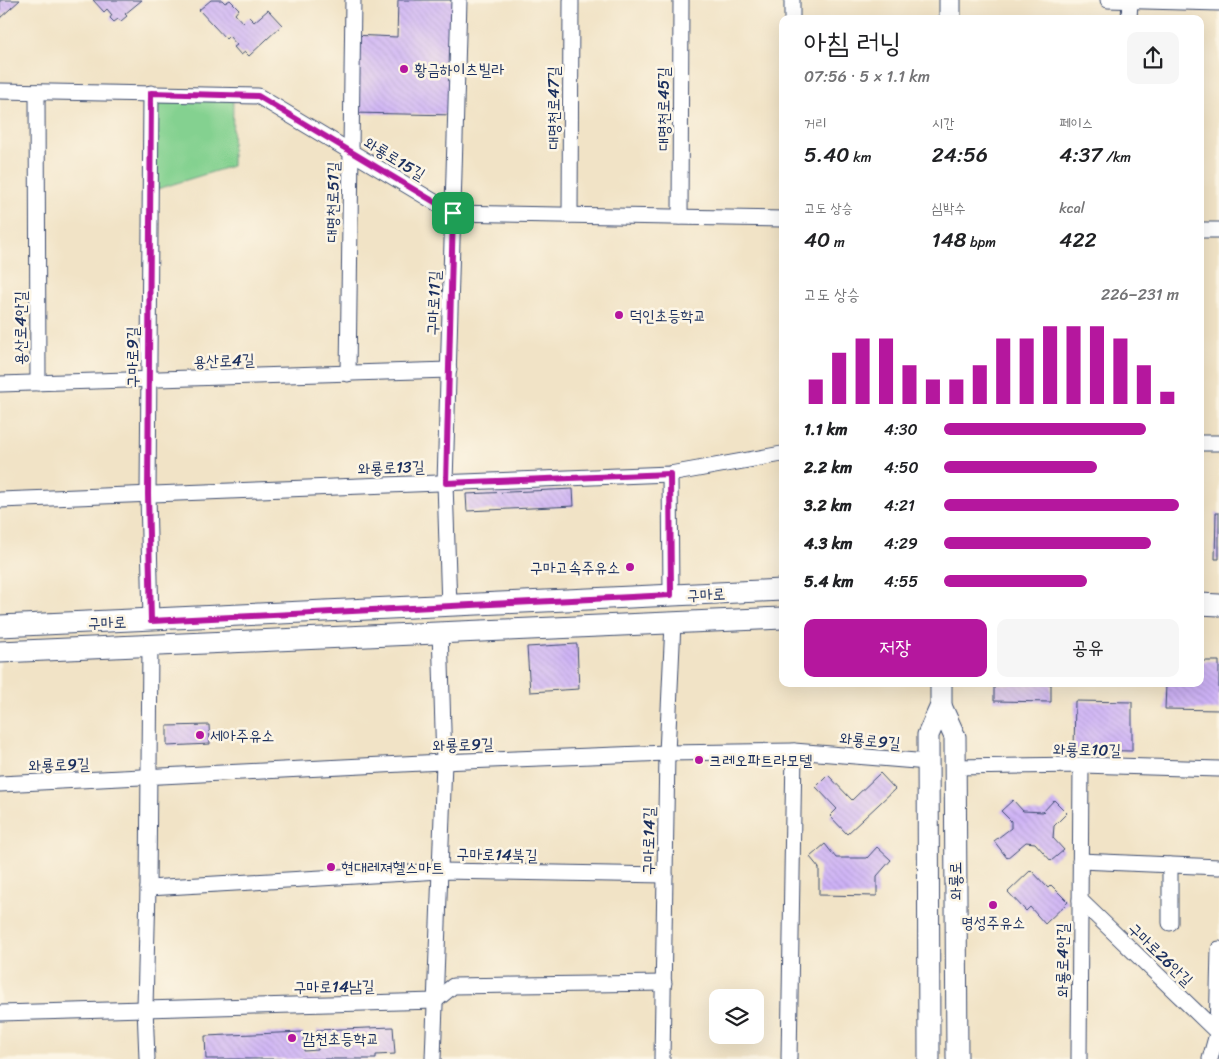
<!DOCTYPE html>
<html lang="ko">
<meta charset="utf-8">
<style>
:root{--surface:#fff;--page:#f6f6f6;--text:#202124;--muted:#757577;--accent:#b5179e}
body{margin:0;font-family:Sriracha,"Poor Story",sans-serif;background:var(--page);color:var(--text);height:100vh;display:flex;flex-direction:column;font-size:19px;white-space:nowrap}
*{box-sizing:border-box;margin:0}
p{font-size:16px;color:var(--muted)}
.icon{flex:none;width:28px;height:28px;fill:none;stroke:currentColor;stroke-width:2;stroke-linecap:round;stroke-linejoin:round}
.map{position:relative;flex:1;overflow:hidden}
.panel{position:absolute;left:779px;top:15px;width:425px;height:672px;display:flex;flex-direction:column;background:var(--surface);border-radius:10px;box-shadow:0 5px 20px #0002}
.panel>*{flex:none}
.controls{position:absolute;left:709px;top:989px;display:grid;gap:10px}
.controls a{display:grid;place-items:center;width:55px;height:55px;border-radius:10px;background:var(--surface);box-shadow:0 5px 20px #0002;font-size:25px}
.pin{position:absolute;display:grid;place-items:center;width:42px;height:42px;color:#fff;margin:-21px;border-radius:10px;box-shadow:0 2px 8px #0006}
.round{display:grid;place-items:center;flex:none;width:52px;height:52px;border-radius:10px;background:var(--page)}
.summary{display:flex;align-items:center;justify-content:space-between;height:85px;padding:0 25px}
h1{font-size:28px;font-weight:600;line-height:38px}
.metrics{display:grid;grid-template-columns:repeat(3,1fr);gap:8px;height:85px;padding:5px 25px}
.metrics div{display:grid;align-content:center}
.metrics b{font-size:21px;font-weight:600}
.metrics small{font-size:14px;font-weight:400}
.metrics p{font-size:14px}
.chart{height:140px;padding:10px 25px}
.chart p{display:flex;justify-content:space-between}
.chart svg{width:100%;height:90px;margin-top:5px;stroke:var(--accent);stroke-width:6}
.action{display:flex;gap:10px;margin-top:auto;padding:10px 25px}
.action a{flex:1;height:58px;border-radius:10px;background:var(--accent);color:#fff;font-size:20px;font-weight:600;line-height:58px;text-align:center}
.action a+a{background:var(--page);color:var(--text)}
ul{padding:0 25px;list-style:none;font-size:16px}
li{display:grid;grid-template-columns:80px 60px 1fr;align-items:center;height:38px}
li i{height:12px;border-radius:6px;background:var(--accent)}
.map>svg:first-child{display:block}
.park{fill:#84d190;stroke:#508077}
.building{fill:url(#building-back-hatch)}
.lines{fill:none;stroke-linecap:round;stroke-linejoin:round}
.minor-casing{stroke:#3b4a6e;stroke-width:17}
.secondary-casing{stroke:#3b4a6e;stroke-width:23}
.minor{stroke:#fff;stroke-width:15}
.secondary{stroke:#fff;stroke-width:21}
.route-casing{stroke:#fff;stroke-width:10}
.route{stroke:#b5179e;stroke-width:6}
.poi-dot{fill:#b5179e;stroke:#fcf5e5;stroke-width:2}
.labels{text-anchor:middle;stroke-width:5;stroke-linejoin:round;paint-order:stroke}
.poi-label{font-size:16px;fill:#1b2f5e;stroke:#fcf5e5;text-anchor:start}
.street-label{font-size:16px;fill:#1b2f5e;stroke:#fcf5e5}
</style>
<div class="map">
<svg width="1219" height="1059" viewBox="0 0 1219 1059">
<defs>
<pattern id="building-back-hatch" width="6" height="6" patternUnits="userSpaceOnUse" patternTransform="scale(1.25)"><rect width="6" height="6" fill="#ceb2f6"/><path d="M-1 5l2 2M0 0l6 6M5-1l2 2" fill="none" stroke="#b099d5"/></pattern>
</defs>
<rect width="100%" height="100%" fill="#fcf5e5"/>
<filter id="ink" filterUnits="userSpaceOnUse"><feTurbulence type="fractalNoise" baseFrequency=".02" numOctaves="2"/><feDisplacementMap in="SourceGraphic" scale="10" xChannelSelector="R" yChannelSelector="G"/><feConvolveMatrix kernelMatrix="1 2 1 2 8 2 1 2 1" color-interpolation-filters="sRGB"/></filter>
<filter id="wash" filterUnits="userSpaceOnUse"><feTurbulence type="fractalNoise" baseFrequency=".0096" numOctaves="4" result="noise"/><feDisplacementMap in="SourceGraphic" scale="20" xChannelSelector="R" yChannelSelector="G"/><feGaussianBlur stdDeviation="1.12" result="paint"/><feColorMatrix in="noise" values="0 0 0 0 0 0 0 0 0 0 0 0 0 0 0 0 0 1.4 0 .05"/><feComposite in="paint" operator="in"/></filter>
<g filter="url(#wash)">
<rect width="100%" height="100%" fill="#f1e3c6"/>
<path class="park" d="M154,98L233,99L232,166L154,190Z"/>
<g id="blocks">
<g class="building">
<path d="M0,0H20L0,18Z"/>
<path d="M93,0H142L125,14L127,16L121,21L118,19L114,22L110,18L112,15L107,9L104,12Z"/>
<path d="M211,0H222L225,3L230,0L239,9L235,14L243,23L249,17L254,22L268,10L282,25L249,56L245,52L241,55L234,47L237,45L229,36L226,39L199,10Z"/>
<path d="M398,0H459L456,115L351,113L352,35L397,37Z"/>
<path d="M573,489L574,506L467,511L466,494Z"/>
<path d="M1216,513H1219V559H1215Z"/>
<path d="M577,644L579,689L530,692L527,647Z"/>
<path d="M1200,661H1219V710L1165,709L1166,684H1200Z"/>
<path d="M994,684H1051V702L994,701Z"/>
<path d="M1075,701L1132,702V751L1074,750Z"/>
<path d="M209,725L210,744L167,746V726Z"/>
<path d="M880,773L895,789L847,834L830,816L837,809L816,787L828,775L852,800Z"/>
<path d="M1013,800L1023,811L1043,812L1054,800L1067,813L1054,826L1053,838L1064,850L1051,861L1035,843L1026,842L1007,858L994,841L1011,828V821L1001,811Z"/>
<path d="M825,844L836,858H867L877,847L891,860L877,876V896L819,895V868L810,857Z"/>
<path d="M1031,870L1048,888L1051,885L1068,902L1045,924L1030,907L1026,911L1008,892Z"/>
<path d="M393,1027L395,1054L376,1055V1059H206L205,1036L303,1032L304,1051L318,1050L317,1030Z"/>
</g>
</g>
</g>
<g filter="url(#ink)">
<use href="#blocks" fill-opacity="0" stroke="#3b4a6e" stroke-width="1"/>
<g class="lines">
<defs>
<g id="minor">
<path d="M1108,0L1219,3"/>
<path d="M792,19V0"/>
<path d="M1129,19L1130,0"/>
<path d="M0,91L258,96L453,213L782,219"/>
<path d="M37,92L38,383"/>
<path d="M151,93L148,494L151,621"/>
<path d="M570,215L571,0"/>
<path d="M680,217L681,0"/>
<path d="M1200,230H1219"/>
<path d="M348,374L353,0"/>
<path d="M0,384L449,370"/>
<path d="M1200,443H1219"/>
<path d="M670,474L671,595"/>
<path d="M0,500L670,474L782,454"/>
<path d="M449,607L445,483L459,0"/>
<path d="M954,767L1081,765L1219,769"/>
<path d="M0,784L442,762L667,753L794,751L928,762"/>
<path d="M1080,861L1219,867"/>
<path d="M1170,865V923"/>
<path d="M148,888L441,871L665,875"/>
<path d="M1080,900L1219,1034"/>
<path d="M0,1013L435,1001L453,986L664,983"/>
<path d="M147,1059L145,1007L148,888L150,645"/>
<path d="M433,1059L444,762L440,631"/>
<path d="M662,1059L667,753L673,623"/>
<path d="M789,1059L794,751"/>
<path d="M1079,1059L1081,765"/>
<path d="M1210,1059L1217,1034L1219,949"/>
</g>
<g id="secondary">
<path d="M950,19V0"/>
<path d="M1200,604L1219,605"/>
<path d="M0,626L782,590"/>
<path d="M0,652L782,618"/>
<path d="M941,706L955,737L957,1059"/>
<path d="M929,1059L928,735L941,706V684"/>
</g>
</defs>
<use href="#minor" class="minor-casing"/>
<use href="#secondary" class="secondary-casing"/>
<use href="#minor" class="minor"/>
<use href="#secondary" class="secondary"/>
</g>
</g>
<g class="lines" filter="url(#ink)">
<defs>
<path id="route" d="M151,93L258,96L453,213L446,483L670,474L671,595L151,621L148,494Z"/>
</defs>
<use href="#route" class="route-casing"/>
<use href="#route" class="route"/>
</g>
<g class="poi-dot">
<circle cx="404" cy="69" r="5"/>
<circle cx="619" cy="315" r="5"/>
<circle cx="630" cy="567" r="5"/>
<circle cx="200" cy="735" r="5"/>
<circle cx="699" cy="760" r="5"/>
<circle cx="331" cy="867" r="5"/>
<circle cx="993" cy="905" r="5"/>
<circle cx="292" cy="1038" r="5"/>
</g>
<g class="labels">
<g class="poi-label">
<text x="414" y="75">황금하이츠빌라</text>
<text x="629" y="321">덕인초등학교</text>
<text x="620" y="573" text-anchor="end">구마고속주유소</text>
<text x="210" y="741">세아주유소</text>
<text x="709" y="766">크레오파트라모텔</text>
<text x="341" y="873">현대레져헬스마트</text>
<text x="993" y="928" text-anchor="middle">명성주유소</text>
<text x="302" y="1044">감천초등학교</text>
</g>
<g class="street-label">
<text transform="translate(553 108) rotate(-90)" y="6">대명천로47길</text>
<text transform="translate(663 109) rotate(-90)" y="6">대명천로45길</text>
<text transform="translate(395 158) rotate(31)" y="6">와룡로15길</text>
<text transform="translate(332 202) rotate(-89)" y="6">대명천로51길</text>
<text transform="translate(433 303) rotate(-88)" y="6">구마로11길</text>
<text transform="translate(20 328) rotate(-90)" y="6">용산로4안길</text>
<text transform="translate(132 357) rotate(-90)" y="6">구마로9길</text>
<text transform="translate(224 360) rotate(-2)" y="6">용산로4길</text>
<text transform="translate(391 467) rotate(-2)" y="6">와룡로13길</text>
<text transform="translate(706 594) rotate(-3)" y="6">구마로</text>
<text transform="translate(107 622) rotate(-2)" y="6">구마로</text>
<text transform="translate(870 740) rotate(5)" y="6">와룡로9길</text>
<text transform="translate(463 744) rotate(-2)" y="6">와룡로9길</text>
<text transform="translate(1087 749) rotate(1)" y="6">와룡로10길</text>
<text transform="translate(59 764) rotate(-2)" y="6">와룡로9길</text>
<text transform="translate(648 841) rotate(-89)" y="6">구마로14길</text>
<text transform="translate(497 854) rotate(1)" y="6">구마로14북길</text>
<text transform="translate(955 881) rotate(-91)" y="6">와룡로</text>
<text transform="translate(1161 954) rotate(44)" y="6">구마로26안길</text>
<text transform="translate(1062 960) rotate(-90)" y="6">와룡로4안길</text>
<text transform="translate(334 986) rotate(-1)" y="6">구마로14남길</text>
</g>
</g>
</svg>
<div class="controls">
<a><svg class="icon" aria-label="layers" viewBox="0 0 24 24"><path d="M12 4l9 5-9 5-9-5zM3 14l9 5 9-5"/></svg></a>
</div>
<div class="pin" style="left:453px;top:213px;background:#1e9e55"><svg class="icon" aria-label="arrive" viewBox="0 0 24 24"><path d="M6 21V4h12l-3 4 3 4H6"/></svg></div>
<section class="panel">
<div class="summary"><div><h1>아침 러닝</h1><p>07:56 · 5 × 1.1 km</p></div><a class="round"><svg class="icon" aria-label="share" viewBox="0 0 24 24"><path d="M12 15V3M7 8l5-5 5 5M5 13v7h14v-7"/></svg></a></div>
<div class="metrics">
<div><p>거리</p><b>5.40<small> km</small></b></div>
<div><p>시간</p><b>24:56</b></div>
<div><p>페이스</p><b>4:37<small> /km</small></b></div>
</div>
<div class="metrics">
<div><p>고도 상승</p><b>40<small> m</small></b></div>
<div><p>심박수</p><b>148<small> bpm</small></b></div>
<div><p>kcal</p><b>422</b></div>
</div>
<div class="chart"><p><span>고도 상승</span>226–231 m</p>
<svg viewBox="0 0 160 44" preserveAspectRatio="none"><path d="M5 44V32M15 44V19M25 44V12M35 44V12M45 44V25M55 44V32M65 44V32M75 44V25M85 44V12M95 44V12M105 44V6M115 44V6M125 44V6M135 44V12M145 44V25M155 44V38"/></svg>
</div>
<ul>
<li><b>1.1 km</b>4:30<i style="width:86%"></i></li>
<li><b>2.2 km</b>4:50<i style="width:65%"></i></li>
<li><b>3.2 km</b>4:21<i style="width:100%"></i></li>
<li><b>4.3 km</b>4:29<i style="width:88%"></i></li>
<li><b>5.4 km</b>4:55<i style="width:61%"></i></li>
</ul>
<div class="action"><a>저장</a><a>공유</a></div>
</section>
</div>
